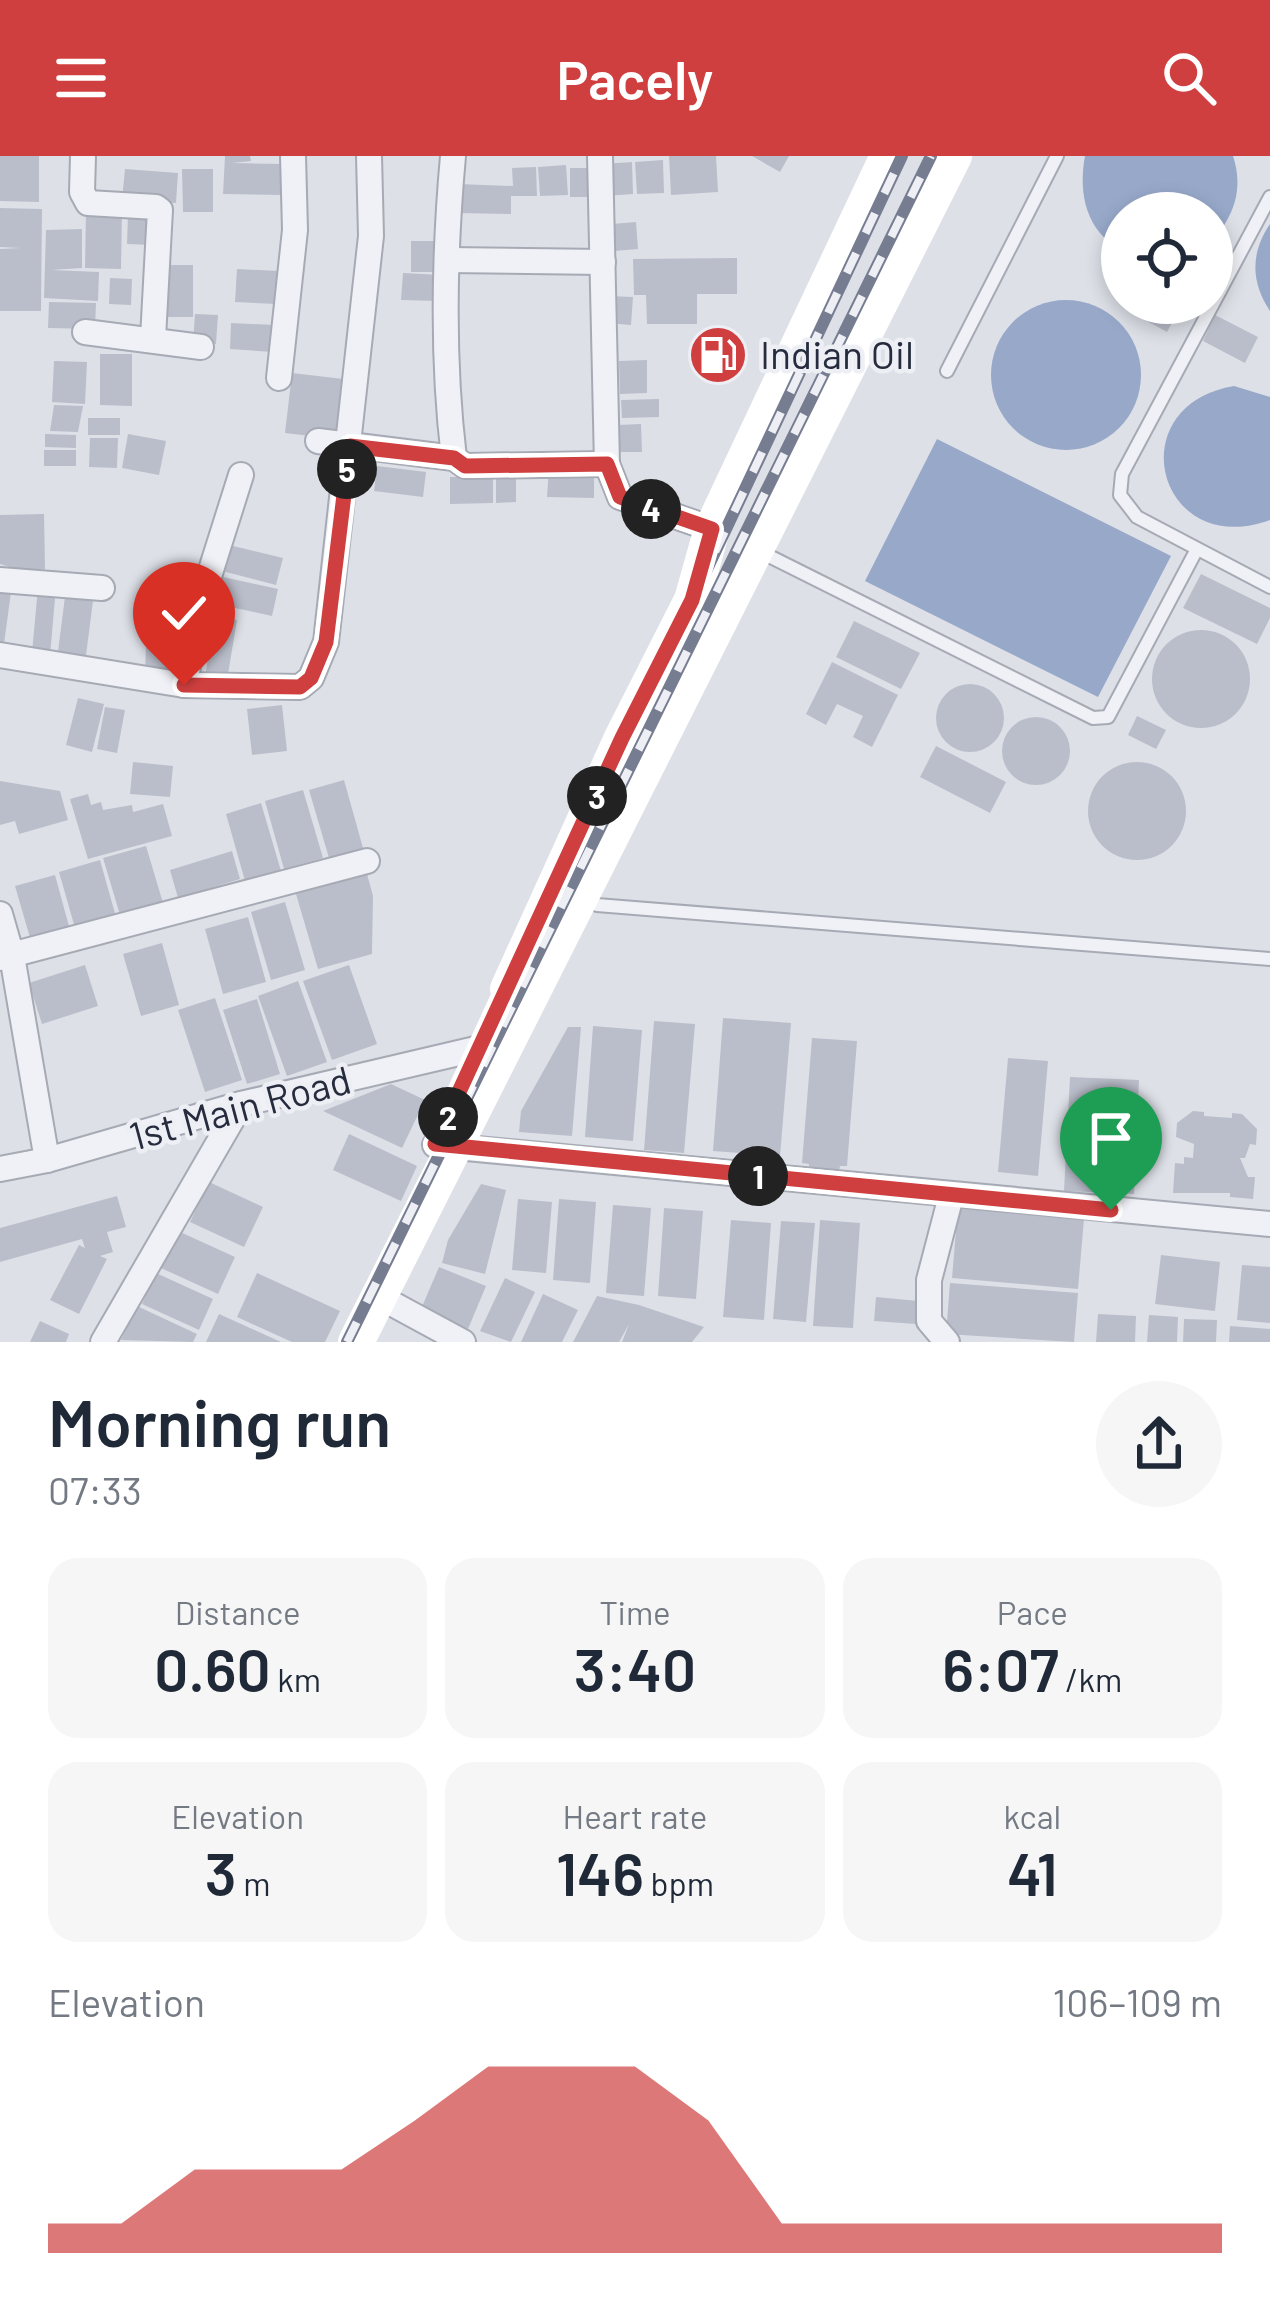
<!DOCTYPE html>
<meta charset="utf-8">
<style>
:root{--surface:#fff;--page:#f6f6f7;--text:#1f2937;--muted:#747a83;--accent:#d03f3f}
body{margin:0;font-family:Barlow,sans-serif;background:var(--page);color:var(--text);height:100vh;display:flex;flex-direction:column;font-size:45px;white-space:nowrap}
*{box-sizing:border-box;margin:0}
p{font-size:39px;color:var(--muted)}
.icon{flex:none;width:66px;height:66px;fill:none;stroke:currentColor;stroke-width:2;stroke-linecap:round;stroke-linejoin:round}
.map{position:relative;height:1186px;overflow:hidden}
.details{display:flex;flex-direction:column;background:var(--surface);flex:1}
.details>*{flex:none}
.fabs{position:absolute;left:1101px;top:36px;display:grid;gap:24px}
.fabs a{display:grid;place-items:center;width:132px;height:132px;border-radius:50%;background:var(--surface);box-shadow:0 6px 18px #0003;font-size:60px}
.pin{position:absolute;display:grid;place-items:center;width:102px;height:102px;color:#fff;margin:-123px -51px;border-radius:50% 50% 50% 0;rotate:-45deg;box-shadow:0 0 12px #0007}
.pin .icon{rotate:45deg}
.km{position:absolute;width:60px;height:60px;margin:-30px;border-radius:50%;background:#222;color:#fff;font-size:33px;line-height:60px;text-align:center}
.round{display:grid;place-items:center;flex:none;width:126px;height:126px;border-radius:63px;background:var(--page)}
.headline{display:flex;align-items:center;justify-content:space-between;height:204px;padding:0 48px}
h1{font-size:66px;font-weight:600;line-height:90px}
.metrics{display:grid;grid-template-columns:repeat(3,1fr);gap:18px;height:204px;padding:12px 48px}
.metrics div{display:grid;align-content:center;border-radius:30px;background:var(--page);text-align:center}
.metrics b{font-size:60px;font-weight:600}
.metrics small{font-size:33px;font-weight:400}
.metrics p{font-size:33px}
.chart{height:336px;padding:24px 48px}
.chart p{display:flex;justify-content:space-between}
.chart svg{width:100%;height:216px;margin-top:12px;fill:var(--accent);opacity:.7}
header{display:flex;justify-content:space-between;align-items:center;height:156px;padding:0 48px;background:var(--accent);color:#fff;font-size:54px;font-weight:600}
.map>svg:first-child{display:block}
.water{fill:#97a8c9}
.building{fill:#babeca}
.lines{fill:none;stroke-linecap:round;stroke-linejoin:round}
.lane-casing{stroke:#a6aab4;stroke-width:16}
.street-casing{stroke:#a6aab4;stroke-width:28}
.lane{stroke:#f0f1f6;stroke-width:12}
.street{stroke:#f0f1f6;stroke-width:24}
.secondary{stroke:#fff;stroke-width:36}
.rail-casing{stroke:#777d91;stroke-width:12}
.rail{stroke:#edeff5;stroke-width:8;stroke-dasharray:22;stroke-linecap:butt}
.route-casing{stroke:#fff;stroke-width:24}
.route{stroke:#d03f3f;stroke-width:15}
.labels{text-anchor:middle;stroke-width:9;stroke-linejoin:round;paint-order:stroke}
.poi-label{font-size:39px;fill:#262c3e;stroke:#edeff5;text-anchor:start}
.street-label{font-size:39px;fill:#262c3e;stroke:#edeff5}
</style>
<header><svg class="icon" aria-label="menu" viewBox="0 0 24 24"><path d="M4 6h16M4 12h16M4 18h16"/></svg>Pacely<svg class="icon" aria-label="search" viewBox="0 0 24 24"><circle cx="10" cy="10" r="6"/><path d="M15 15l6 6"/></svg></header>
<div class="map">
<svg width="1270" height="1186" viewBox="0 0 1270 1186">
<rect width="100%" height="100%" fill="#dde0e7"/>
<g class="water">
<path d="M1085,0H1233C1244,34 1234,59 1212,86V57H1122V95C1086,75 1078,38 1085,0Z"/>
<path d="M1270,68V155C1251,127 1250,97 1270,68Z"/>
<circle cx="1066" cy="219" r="75"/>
<path d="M1234,230L1270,241V364C1158,405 1117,250 1234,230Z"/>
<path d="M937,283L1171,400L1098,541L865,425Z"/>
</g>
<g class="building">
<path d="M0,0H39V46L0,45Z"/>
<path d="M225,0H250L251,5L232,7L281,8L280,39L223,38Z"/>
<path d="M669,0H716L718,36L671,39Z"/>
<path d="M752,0H789L780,16Z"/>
<path d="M663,4L664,37L637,38L635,6Z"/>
<path d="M632,6L633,38L605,40L603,8Z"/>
<path d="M566,9L568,39L540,40L538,11Z"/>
<path d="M536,11L537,40H511V58L456,57L458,28L513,30L512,12Z"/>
<rect x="570" y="12" width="25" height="29"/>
<path d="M125,13L178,17L176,47L122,43Z"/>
<path d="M182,13H213V56H183Z"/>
<path d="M0,52L42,53L41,155H0V93L21,92L0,91Z"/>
<path d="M86,55H122L121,113L85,112Z"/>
<path d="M128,58H152V89L127,88Z"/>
<path d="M636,66L638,93L614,95L612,68Z"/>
<path d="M82,73V112L51,114L99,116L98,145L44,142L46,74Z"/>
<rect x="411" y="85" width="32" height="31"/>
<path d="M737,102V138H697V168H647L646,139H634L633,103Z"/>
<rect x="166" y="109" width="27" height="52"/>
<path d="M237,113L279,115L277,148L235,146Z"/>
<path d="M403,117L440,119L439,145L401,144Z"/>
<path d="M110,122L132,123L131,149L109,148Z"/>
<path d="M608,140L633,141L631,169L607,167Z"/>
<path d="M49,146L96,147L95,173L48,172Z"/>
<path d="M1143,147H1183L1167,176L1136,159Z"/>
<path d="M195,158L218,159L216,188L193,186Z"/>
<path d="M1215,159L1258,181L1245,207L1203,185Z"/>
<path d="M231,167L275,169L273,196L230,193Z"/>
<path d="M100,198H132V250L100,249Z"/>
<path d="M647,204V237L620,238L619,205Z"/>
<path d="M54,205L87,206L85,248L52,246Z"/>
<path d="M292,217L352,224L344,284L285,277Z"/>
<path d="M659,243V261L622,262L621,244Z"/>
<path d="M54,249L83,250L78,276L50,275Z"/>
<rect x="88" y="262" width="32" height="17"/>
<path d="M641,268L642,296H618V269Z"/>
<path d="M45,278L76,279V292L45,291Z"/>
<path d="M128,278L166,285L159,319L122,312Z"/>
<path d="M90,282H118L117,312L89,311Z"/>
<rect x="44" y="294" width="32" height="16"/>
<path d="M377,310L426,316L423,341L374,335Z"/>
<path d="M549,311L594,314V342L547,341Z"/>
<path d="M496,317H516V346L496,347Z"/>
<path d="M450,321H493V347L450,348Z"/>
<path d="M44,358L45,413H16L0,408V359Z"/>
<path d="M229,389L283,402L276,429L222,415Z"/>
<path d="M1201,418L1270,452V462L1257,488L1183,452Z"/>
<path d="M223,421L278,433L272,460L217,448Z"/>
<path d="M0,428L12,429L3,495L0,494Z"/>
<path d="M38,431L56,432L50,499L32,497Z"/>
<path d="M66,433L94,437L85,507L57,503Z"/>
<path d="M215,460L237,464L227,524L205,521Z"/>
<path d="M854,465L920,497L901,533L836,501Z"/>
<circle cx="1201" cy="523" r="49"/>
<path d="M146,489H180V517H145Z"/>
<path d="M832,506L898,539L872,591L853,581L863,560L837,548L826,569L806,558Z"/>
<circle cx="970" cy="562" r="34"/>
<path d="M78,542L104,548L92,596L66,589Z"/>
<path d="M282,549L287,595L252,599L247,553Z"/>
<path d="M105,551L125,554L117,597L97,593Z"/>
<path d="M1137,560L1166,574L1156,593L1128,579Z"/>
<circle cx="1036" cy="595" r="34"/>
<path d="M936,590L1006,626L990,657L920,621Z"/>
<path d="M133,606L173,610L170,641L130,638Z"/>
<circle cx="1137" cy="655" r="49"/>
<path d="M344,624L363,692L329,702L309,634Z"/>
<path d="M0,625L60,635L68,664L19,678L15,665L0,669Z"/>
<path d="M303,634L323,702L284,713L265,645Z"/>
<path d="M88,638L91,649L101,646L103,654L132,649L133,656L163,648L172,680L88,703L70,643Z"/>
<path d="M261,647L281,715L245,725L226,658Z"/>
<path d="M146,690L163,747L120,759L103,702Z"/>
<path d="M232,695L240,723L178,742L170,714Z"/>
<path d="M100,704L116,761L75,772L59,716Z"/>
<path d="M367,718L373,740L372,798L318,813L296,738Z"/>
<path d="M55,719L70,774L31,785L15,730Z"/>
<path d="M285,746L305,814L271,824L251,756Z"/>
<path d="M248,761L266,826L223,838L205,773Z"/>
<path d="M162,787L179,849L141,860L123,798Z"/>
<path d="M85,809L98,850L42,868L29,827Z"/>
<path d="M349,809L377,888L332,904L303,825Z"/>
<path d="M298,825L327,906L287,920L258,840Z"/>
<path d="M215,842L242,924L205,936L178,854Z"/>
<path d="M257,843L280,918L247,928L223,854Z"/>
<path d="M723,862L791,867L780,1000L713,995Z"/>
<path d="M654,865L695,868L684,997L644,994Z"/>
<path d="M593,870L642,874L633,985L585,981Z"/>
<path d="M568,871H581L572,980L519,976L521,955Z"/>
<path d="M812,882L857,885L847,1010H840L839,1015L809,1013V1008L802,1007Z"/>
<path d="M1008,902L1048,905L1038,1020L998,1016Z"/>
<path d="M1070,921L1139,924L1134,1038L1064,1035Z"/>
<path d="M391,928L425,944L402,992L323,955Z"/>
<path d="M1193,955L1204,956V960L1232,962V957L1242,958L1257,973L1256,989L1250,988L1245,1002H1240L1248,1021H1255L1253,1043L1230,1041V1037H1173L1175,1007L1184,1008V1001L1193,1002L1194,988L1176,981L1177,967Z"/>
<path d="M349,978L417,1010L401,1045L333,1014Z"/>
<path d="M209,1026L263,1051L244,1091L190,1066Z"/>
<path d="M481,1028L506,1034L485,1118L442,1107L448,1084Z"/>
<path d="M117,1040L126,1071L107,1076L113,1096L100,1100L107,1103L79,1158L50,1144L79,1089L85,1092L82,1083L0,1106V1072Z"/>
<path d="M518,1043L552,1046L546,1117L512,1114Z"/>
<path d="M559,1043L596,1046L590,1127L553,1124Z"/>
<path d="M613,1049L651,1052L644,1140L606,1137Z"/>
<path d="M664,1052L703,1055L696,1143L658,1140Z"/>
<path d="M958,1052L1084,1063L1078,1133L952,1122Z"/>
<path d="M731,1064L771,1067L764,1164L723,1161Z"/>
<path d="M820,1064L860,1067L853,1172L813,1170Z"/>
<path d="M781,1065L815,1067L806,1166L773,1163Z"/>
<path d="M178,1075L235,1101L218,1138L161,1112Z"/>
<path d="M1161,1099L1220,1106L1215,1155L1155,1148Z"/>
<path d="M1242,1109L1270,1111V1167L1237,1164Z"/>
<path d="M439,1111L486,1130L468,1173L421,1153Z"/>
<path d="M156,1117L213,1143L199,1174L142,1148Z"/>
<path d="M257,1117L340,1155L325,1186H292L237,1161Z"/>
<path d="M505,1122L535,1136L511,1186L480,1175Z"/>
<path d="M950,1127L1078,1137L1074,1186L946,1178Z"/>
<path d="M543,1138L578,1154L562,1186H521Z"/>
<path d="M597,1140L639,1149L704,1171L692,1186H622L629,1168L619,1186H573Z"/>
<path d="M876,1141L918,1145L916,1168L874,1165Z"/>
<path d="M137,1150L197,1178L193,1186L121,1184Z"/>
<path d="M219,1158L281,1186H206Z"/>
<path d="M1098,1158L1136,1160L1135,1186H1096Z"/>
<path d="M1149,1159L1178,1161L1177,1186H1147Z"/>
<path d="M1184,1163L1217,1164L1216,1186H1183Z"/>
<path d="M40,1165L69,1178L66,1186H30Z"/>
<path d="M1230,1170L1270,1173V1186H1229Z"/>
</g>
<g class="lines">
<defs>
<g id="lane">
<path d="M1270,41L1122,318L1120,339L1137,361L1270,431"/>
<path d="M947,215L1057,0"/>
<path d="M761,396L1093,562L1108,561L1197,393"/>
<path d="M582,743L597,749L1270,803"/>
</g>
<g id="street">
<path d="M83,0L82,36L88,47L156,51L160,54L153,182"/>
<path d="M453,0C444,100 442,203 454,302"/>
<path d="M600,0L607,308L620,341L712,373"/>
<path d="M447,104L603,106"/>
<path d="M85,176L201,191"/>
<path d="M279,222L295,74L293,0"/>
<path d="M318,285L454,302L465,310L607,308"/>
<path d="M0,424L102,432"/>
<path d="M0,499L184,529L300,531L311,522L326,486L371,80L369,0"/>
<path d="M184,529L205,433L241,319"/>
<path d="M0,758L12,800L47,1004"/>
<path d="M0,802L367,705"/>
<path d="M435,989L1270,1068"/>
<path d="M0,1013L47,1004L241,948L480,892"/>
<path d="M378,1140L463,1186"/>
<path d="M103,1186L241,948"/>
<path d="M947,1186L929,1165V1124L951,1040"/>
</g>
</defs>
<use href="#lane" class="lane-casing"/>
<use href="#street" class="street-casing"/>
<use href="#lane" class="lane"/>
<use href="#street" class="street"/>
<g class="secondary">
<path d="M508,833L622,582L692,444L712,373L888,0"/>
<path d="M356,1186L954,0"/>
</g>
<defs>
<g id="rail">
<path d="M659,515L902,0"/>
<path d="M347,1186L931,0"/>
</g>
</defs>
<use href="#rail" class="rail-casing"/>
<use href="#rail" class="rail"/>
</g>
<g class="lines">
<defs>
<path id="route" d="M184,529L300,531L311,522L326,486L350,290L454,302L465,310L607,308L620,341L712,373L692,444L622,582L435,988L1111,1054"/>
</defs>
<use href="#route" class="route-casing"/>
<use href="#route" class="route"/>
</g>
<defs>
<symbol id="fuel-disc" viewBox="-11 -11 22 22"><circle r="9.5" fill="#d03f3f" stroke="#edeff5"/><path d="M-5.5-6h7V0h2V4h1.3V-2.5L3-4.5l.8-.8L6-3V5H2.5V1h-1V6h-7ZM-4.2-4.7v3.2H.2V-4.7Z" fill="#fff"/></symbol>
</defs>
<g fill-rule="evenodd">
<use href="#fuel-disc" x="685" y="166" width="66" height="66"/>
</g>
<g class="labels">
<g class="poi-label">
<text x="760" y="213">Indian Oil</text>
</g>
<g class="street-label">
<text transform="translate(240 952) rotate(-15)" y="14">1st Main Road</text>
</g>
</g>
</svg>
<div class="fabs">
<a><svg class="icon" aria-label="locate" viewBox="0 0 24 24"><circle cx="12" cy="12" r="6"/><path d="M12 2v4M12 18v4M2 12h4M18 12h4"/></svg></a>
</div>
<div class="pin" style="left:1111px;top:1054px;background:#1e9e55"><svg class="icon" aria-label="arrive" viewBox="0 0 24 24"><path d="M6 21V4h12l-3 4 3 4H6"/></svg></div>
<div class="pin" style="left:184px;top:529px;background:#d93025"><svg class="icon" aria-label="check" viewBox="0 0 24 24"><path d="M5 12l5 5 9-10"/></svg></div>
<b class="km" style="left:758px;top:1020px">1</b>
<b class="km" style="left:448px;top:961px">2</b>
<b class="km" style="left:597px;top:640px">3</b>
<b class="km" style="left:651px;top:353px">4</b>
<b class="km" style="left:347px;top:313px">5</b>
</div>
<section class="details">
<div class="headline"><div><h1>Morning run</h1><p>07:33</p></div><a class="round"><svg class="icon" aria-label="share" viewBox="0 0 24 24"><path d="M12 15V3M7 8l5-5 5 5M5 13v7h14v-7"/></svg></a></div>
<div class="metrics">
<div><p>Distance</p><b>0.60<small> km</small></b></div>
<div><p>Time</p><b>3:40</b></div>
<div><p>Pace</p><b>6:07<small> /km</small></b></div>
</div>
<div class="metrics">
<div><p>Elevation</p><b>3<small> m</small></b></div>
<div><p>Heart rate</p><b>146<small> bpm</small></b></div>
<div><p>kcal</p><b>41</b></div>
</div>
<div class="chart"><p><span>Elevation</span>106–109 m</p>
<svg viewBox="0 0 160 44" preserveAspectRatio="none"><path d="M0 44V38L10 38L20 27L30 27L40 27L50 17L60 6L70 6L80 6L90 17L100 38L110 38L120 38L130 38L140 38L150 38L160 38V44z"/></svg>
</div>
</section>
